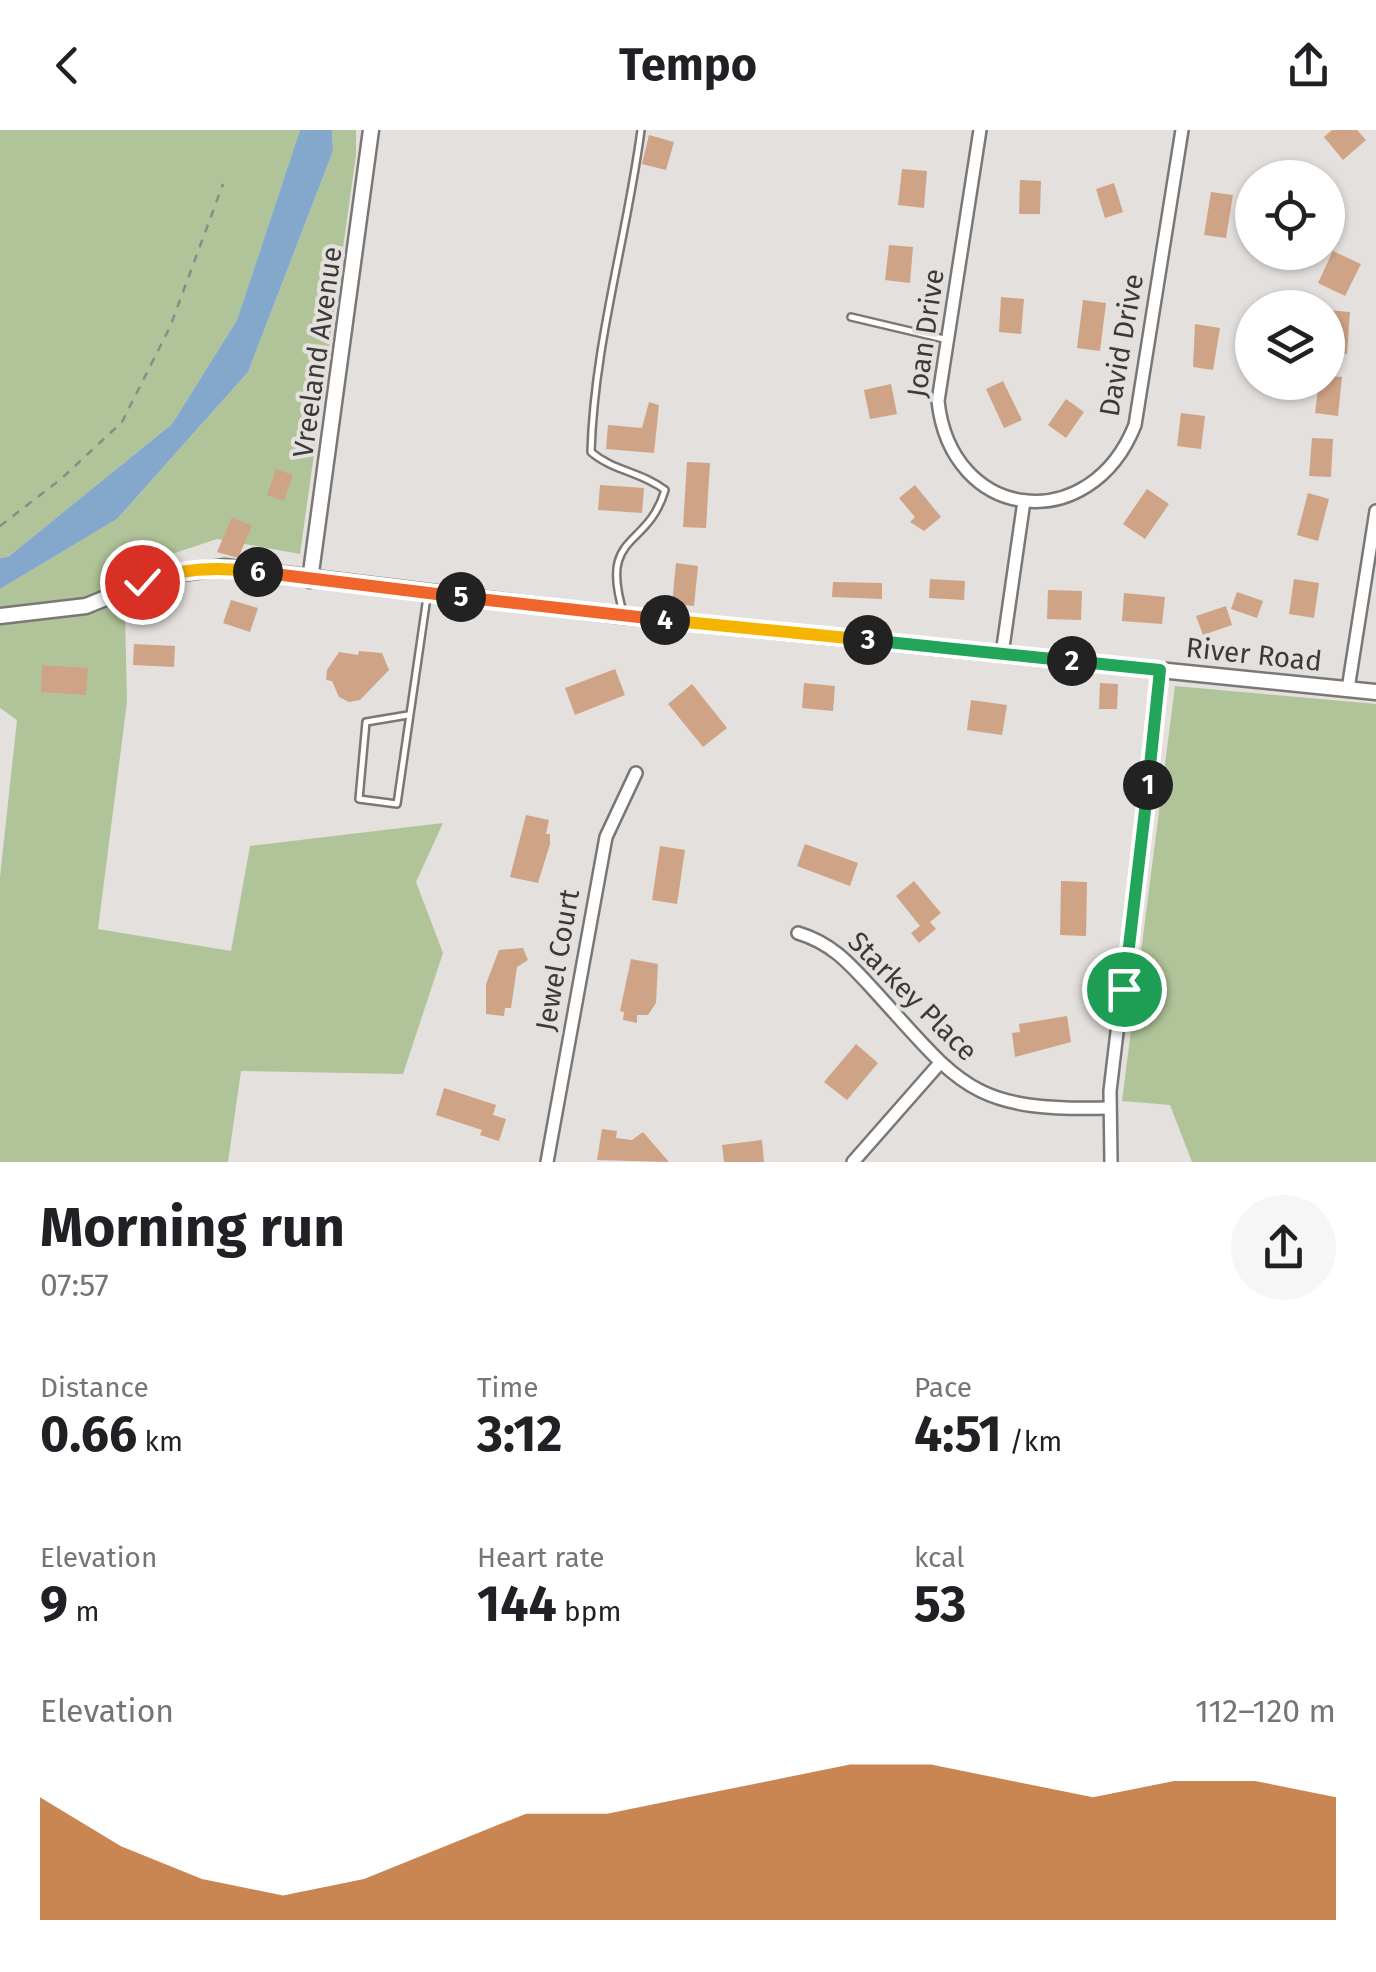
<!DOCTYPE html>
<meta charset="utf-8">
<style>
:root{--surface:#fff;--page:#f6f6f6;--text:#202124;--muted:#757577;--accent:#b45309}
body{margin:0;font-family:"Fira Sans",sans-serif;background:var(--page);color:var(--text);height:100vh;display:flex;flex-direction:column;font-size:38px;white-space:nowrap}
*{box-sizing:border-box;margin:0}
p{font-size:32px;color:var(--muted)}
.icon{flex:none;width:55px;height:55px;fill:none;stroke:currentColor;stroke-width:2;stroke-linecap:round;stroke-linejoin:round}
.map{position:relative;height:1032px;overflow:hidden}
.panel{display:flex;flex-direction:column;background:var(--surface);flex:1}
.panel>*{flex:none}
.tools{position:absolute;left:1235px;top:30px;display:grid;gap:20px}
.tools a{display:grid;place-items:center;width:110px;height:110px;border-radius:50%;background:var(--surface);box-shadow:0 2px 8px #0004;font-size:50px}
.pin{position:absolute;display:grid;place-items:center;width:85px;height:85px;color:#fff;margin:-42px;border:5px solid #fff;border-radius:50%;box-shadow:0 2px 10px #0007}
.km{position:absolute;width:50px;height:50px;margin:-25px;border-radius:50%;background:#222;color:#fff;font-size:28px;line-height:50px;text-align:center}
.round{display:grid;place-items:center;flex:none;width:105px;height:105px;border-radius:52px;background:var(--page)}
.head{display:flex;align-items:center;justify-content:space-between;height:170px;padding:0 40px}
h1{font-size:55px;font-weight:700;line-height:75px}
.metrics{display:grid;grid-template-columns:repeat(3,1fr);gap:15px;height:170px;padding:10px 40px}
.metrics div{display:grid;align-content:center}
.metrics b{font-size:50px;font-weight:700}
.metrics small{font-size:28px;font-weight:400}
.metrics p{font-size:28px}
.chart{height:280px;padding:20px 40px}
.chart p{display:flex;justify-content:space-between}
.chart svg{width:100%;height:180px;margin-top:10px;fill:var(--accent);opacity:.7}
header{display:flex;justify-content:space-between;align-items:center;height:130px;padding:0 40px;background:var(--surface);font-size:45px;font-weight:700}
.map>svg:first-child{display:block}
.green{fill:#b1c499}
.water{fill:#84a8cc}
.building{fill:#cfa386}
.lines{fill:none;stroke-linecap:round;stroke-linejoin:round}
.service-casing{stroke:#7a7774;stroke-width:10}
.minor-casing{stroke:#7a7774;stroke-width:16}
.tertiary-casing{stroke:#7a7774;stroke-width:19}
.path{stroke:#8d8a88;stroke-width:2.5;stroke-dasharray:8 8;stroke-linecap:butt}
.service{stroke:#fff;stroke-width:5}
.minor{stroke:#fff;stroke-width:11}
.tertiary{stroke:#fff;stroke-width:14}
.split-1-casing{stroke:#fff;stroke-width:20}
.split-2-casing{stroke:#fff;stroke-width:20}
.split-3-casing{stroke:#fff;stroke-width:20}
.split-4-casing{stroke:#fff;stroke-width:20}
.split-5-casing{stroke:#fff;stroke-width:20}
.split-6-casing{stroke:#fff;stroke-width:20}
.split-7-casing{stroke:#fff;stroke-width:20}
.split-1{stroke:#22a559;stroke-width:12}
.split-2{stroke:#22a559;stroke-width:12}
.split-3{stroke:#22a559;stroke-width:12}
.split-4{stroke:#f5b400;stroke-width:12}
.split-5{stroke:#f0652b;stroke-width:12}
.split-6{stroke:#f0652b;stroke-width:12}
.split-7{stroke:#f5b400;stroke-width:12}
.labels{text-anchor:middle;stroke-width:8;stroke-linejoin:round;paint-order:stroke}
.street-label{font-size:28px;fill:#3c3a39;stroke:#e4e0dd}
</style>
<header><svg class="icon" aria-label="back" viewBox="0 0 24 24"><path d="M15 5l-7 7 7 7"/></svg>Tempo<svg class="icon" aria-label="share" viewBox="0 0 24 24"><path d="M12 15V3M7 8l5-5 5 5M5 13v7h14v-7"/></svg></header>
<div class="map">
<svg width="1376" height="1032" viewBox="0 0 1376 1032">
<rect width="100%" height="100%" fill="#e4e0dd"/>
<g class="green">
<path d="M0,0H300L237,190L172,294L8,427L0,428Z"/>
<path d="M332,0H356V25L300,424L217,409L124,440L127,572L98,799L231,821L250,716L443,693L416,752L443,823L403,944L241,941L228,1032H0V747L17,590L0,578V459L117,389L248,242L333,21Z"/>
<path d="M1175,556L1376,574V1032H1192L1170,975L1122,971Z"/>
</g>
<path class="water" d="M300,0H332L333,21L248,242L117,389L0,459V428L8,427L172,294L237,190Z"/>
<g class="building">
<path d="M1332,0H1357L1366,10L1343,30L1324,7Z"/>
<path d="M649,5L674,12L666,40L642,34Z"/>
<path d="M902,39L927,41L924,78L898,75Z"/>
<path d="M1020,50L1041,51L1040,84H1019Z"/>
<path d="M1114,53L1123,82L1105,88L1096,59Z"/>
<path d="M1211,62L1233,65L1226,108L1204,105Z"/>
<path d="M889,115L913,117L910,153L885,150Z"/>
<path d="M1333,121L1361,134L1345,166L1318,153Z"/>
<path d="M1001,167L1024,169L1021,204L999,202Z"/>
<path d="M1083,170L1106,173L1100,221L1077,218Z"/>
<path d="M1328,180L1350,182L1347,224L1328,222Z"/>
<path d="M1195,194L1220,198L1213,240L1193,237Z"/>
<path d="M1328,246L1342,247L1338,286L1315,283L1319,252H1328Z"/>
<path d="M1003,251L1022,290L1004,298L986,259Z"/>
<path d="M891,254L897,284L870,289L864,260Z"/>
<path d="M1066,269L1084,282L1066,308L1048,295Z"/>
<path d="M649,272L659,275L654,323L606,319L608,295L642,298Z"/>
<path d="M1181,283L1205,286L1201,319L1177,316Z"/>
<path d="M1312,308L1333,309L1331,347L1309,346Z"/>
<path d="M687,332L710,333L706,398L683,397Z"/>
<path d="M276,339L293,345L284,371L267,365Z"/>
<path d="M600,355L644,358L642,383L598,380Z"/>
<path d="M915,355L941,387L924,401L910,392L915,387L899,368Z"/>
<path d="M1147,359L1169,374L1145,409L1123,394Z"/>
<path d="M1308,363L1329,369L1318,411L1297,405Z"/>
<path d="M232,387L252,396L238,428L217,422Z"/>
<path d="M676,433L698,436L694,476L672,474Z"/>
<path d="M930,449L965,451L964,470L929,468Z"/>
<path d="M1294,449L1319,453L1314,488L1289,484Z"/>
<path d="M833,452L882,453V469L832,467Z"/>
<path d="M1048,460L1082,461L1081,490L1047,489Z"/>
<path d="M1237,462L1263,471L1257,488L1231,479Z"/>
<path d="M1124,463L1165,467L1162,494L1122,491Z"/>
<path d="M231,470L258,478L250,502L223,493Z"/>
<path d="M1226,476L1232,495L1203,505L1196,486Z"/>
<path d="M134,514L175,516L174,537L133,535Z"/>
<path d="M359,521L382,523L389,540L360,570L349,572L339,567L332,551L326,550L327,540L339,522L358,525Z"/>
<path d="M42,535L88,538L86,565L41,562Z"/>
<path d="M615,539L625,565L575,585L565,558Z"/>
<path d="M804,553L835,556L833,581L802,578Z"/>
<path d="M1100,553L1118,554L1117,579H1099Z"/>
<path d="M692,554L727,598L703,617L668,574Z"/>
<path d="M971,570L1007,575L1002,605L967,600Z"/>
<path d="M526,685L549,690L546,704H550V714L538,753L510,747Z"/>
<path d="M805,714L858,733L850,756L797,736Z"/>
<path d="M660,716L685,720L677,774L652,770Z"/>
<path d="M914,751L941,783L930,792L936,799L919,813L911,803L920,796L896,766Z"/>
<path d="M1061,751L1087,752L1086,806L1060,805Z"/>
<path d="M523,818L528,830L517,837L511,878H505L504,886L486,884V854L499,820Z"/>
<path d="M631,829L658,834L656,873L648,885H637V893L623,890L624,882L620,881Z"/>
<path d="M1067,886L1071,912L1015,927L1012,903L1020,902L1019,894Z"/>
<path d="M856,914L878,933L847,970L824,952Z"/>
<path d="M444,958L496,975L493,985L506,989L499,1011L480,1005L482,1000L436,985Z"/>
<path d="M602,999L617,1001L616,1008L632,1010L643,1002L669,1032L597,1030Z"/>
<path d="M762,1010L764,1032H724L722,1015Z"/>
</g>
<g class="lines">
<defs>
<g id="service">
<path d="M851,187L944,209"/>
<path d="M624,485C598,401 647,421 665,360C642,342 613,341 591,322C594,214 627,107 641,0"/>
<path d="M408,585L366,592L359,669L397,674L427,467"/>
</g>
<g id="minor">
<path d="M980,0L938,271C951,392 1090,408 1135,295L1182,0"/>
<path d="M1002,524L1024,371"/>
<path d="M1348,559L1376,381"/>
<path d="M798,803C831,813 848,832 871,857C960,954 968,982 1109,978"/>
<path d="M547,1032L606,707L636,643"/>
<path d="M853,1032L940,933"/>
<path d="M1111,1032L1110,961L1160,540"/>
</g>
<g id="tertiary">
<path d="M310,450L371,0"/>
<path d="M0,486L86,476L160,446L225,437L616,485L1376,562"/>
</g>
</defs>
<use href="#service" class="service-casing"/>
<use href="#minor" class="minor-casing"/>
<use href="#tertiary" class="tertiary-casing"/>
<path class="path" d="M0,396L61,349L122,292L170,197L223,54"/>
<use href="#service" class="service"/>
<use href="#minor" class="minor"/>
<use href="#tertiary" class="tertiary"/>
</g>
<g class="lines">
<defs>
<path id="split-1" d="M1124,859L1148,655"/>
<path id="split-2" d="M1072,531L1160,540L1148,655"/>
<path id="split-3" d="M868,510L1072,531"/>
<path id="split-4" d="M665,490L868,510"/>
<path id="split-5" d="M461,467L665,490"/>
<path id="split-6" d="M258,442L461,467"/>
<path id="split-7" d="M142,452C180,438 218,436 258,442"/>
</defs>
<use href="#split-1" class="split-1-casing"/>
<use href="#split-2" class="split-2-casing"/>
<use href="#split-3" class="split-3-casing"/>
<use href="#split-4" class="split-4-casing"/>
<use href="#split-5" class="split-5-casing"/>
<use href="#split-6" class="split-6-casing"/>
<use href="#split-7" class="split-7-casing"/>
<use href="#split-1" class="split-1"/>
<use href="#split-2" class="split-2"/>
<use href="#split-3" class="split-3"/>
<use href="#split-4" class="split-4"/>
<use href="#split-5" class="split-5"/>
<use href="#split-6" class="split-6"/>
<use href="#split-7" class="split-7"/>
</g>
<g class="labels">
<g class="street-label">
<text transform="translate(925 203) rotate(-82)" y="10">Joan Drive</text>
<text transform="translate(1121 215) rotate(-80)" y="10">David Drive</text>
<text transform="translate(317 222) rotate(-82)" y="10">Vreeland Avenue</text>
<text transform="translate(1254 524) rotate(6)" y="10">River Road</text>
<text transform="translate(557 830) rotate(-80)" y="10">Jewel Court</text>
<text transform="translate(913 866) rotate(45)" y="10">Starkey Place</text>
</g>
</g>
</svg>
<div class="tools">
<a><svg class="icon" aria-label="locate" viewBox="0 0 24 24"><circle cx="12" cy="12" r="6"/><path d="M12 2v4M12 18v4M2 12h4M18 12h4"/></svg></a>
<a><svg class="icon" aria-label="layers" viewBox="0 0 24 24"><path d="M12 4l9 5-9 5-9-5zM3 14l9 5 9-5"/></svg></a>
</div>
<div class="pin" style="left:1124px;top:859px;background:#1e9e55"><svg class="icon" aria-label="arrive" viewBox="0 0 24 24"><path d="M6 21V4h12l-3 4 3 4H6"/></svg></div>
<div class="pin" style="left:142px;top:452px;background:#d93025"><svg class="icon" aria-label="check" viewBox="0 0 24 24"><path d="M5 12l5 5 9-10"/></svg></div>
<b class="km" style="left:1148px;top:655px">1</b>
<b class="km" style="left:1072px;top:531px">2</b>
<b class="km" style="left:868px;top:510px">3</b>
<b class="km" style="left:665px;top:490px">4</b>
<b class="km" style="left:461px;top:467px">5</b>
<b class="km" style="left:258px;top:442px">6</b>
</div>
<section class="panel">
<div class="head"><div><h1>Morning run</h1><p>07:57</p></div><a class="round"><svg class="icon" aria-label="share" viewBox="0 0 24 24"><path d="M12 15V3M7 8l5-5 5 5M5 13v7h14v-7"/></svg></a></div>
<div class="metrics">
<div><p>Distance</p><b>0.66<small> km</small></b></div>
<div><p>Time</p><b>3:12</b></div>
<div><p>Pace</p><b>4:51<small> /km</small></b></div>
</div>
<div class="metrics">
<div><p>Elevation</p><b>9<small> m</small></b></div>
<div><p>Heart rate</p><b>144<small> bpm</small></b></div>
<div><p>kcal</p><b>53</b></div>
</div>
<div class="chart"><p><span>Elevation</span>112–120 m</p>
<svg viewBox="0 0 160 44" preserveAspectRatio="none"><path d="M0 44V14L10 26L20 34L30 38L40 34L50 26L60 18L70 18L80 14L90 10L100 6L110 6L120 10L130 14L140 10L150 10L160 14V44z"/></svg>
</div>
</section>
